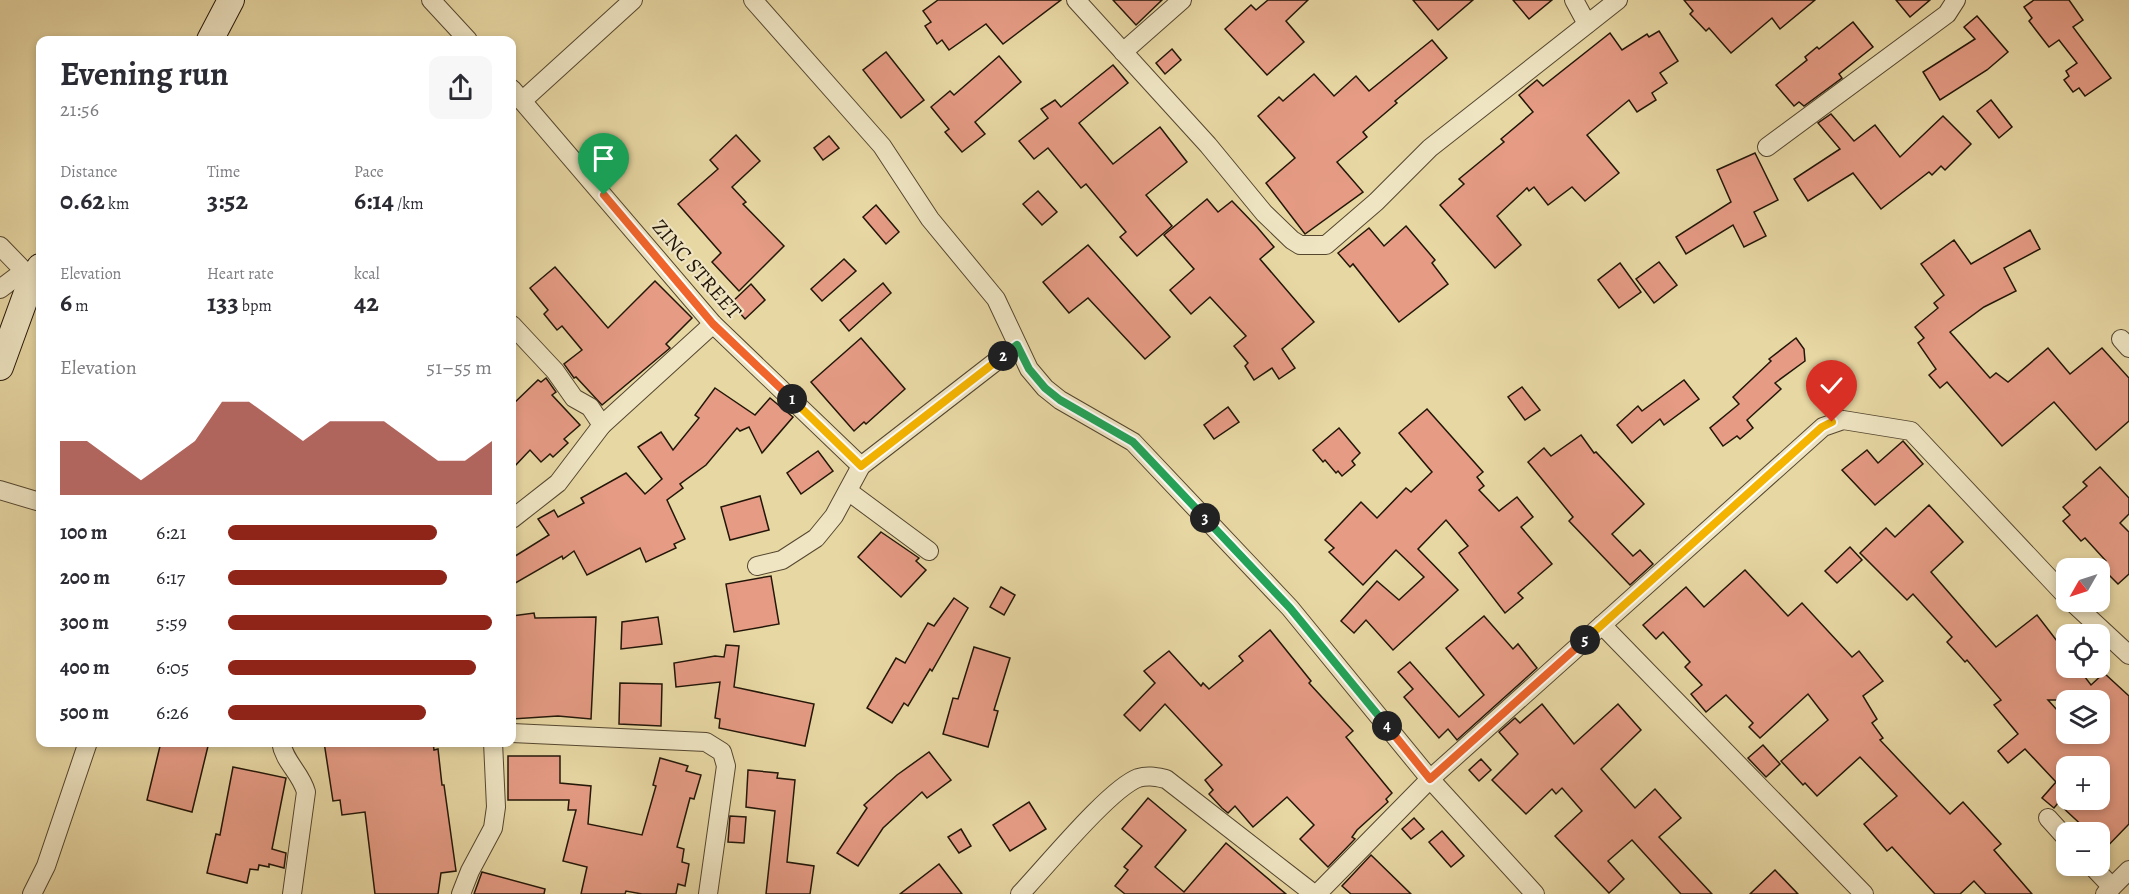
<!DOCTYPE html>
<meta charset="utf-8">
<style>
:root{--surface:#fff;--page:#f7f7f7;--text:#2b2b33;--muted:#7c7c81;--accent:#8f2418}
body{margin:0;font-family:Alegreya,serif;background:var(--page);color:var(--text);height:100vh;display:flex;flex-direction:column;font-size:22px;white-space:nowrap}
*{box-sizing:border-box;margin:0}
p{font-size:20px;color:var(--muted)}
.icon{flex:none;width:33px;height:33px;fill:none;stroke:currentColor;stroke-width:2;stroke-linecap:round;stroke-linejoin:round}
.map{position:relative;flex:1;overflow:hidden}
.sheet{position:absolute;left:36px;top:36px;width:480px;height:711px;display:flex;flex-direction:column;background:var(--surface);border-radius:12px;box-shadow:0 3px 9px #0003}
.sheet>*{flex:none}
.needle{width:39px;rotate:231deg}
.tools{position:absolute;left:2056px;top:558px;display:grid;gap:12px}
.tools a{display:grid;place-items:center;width:54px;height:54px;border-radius:12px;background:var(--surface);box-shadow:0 3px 9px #0003;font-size:30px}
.pin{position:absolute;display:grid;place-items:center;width:51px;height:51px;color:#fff;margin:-62px -26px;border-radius:50% 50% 50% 0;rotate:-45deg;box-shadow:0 0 6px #0007}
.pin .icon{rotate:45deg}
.km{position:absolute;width:30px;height:30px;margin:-15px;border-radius:50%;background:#222;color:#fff;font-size:16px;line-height:30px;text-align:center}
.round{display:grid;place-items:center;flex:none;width:63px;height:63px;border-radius:12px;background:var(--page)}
.head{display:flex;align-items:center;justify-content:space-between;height:102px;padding:0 24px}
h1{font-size:33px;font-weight:700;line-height:45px}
.metrics{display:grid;grid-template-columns:repeat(3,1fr);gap:9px;height:102px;padding:6px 24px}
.metrics div{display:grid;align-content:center}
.metrics b{font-size:26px;font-weight:700}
.metrics small{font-size:16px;font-weight:400}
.metrics p{font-size:16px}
.chart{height:168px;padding:12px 24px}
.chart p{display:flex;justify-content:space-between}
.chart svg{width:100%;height:108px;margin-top:6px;fill:var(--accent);opacity:.7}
ul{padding:0 24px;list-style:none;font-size:20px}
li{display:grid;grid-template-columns:96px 72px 1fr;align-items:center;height:45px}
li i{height:15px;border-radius:8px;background:var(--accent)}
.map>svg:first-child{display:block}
.building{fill:#e59b84;stroke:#231608;stroke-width:1.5;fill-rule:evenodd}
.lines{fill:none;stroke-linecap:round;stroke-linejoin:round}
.street-casing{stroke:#54462f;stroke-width:20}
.secondary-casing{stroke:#231608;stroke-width:28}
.street{stroke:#efe5c3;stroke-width:18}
.secondary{stroke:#efe5c3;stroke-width:26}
.split-1-casing{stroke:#fff;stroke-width:12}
.split-2-casing{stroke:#fff;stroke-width:12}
.split-3-casing{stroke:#fff;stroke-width:12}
.split-4-casing{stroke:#fff;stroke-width:12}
.split-5-casing{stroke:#fff;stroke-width:12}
.split-6-casing{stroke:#fff;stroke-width:12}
.split-1{stroke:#f0652b;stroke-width:8}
.split-2{stroke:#f5b400;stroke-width:8}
.split-3{stroke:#22a559;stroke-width:8}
.split-4{stroke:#22a559;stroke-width:8}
.split-5{stroke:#f0652b;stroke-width:8}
.split-6{stroke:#f5b400;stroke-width:8}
.labels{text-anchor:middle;stroke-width:4.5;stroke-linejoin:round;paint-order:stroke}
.street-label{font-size:21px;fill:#231608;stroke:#efe5c3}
</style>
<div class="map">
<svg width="2129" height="894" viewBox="0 0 2129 894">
<rect width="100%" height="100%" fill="#e7d7a3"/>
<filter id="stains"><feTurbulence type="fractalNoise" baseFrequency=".00333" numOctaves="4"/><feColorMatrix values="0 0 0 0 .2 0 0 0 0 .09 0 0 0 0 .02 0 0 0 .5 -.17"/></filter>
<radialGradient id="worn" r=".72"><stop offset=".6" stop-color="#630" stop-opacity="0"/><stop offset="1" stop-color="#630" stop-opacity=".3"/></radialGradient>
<g class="building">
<path d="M938,0H1061L1003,44L986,24L949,50L942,40L937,44L925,26L931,22L923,11Z"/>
<path d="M1113,0H1162L1136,25Z"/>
<path d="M1268,0H1308L1286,21L1304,42L1267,75L1225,29L1251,5L1256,10Z"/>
<path d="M1413,0H1473L1438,30Z"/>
<path d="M1513,0H1552L1529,19Z"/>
<path d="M1684,0H1815L1780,29L1772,18L1731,53L1709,28L1706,31L1690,14L1693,11Z"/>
<path d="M1896,0H1930L1910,17Z"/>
<path d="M2034,0H2069L2083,20L2073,27L2111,78L2085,96L2079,88L2073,92L2064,80L2069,76L2066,71L2077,63L2059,40L2049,47L2029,21L2032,18L2024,7Z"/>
<path d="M1977,16L2008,52L1987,70L1940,100L1923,72L1975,39L1964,27Z"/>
<path d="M1853,22L1873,47L1839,74L1842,78L1804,106L1799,102L1794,106L1776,85L1807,60L1805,57L1817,47L1819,49Z"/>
<path d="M1659,31L1678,61L1660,73L1667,83L1652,93L1656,100L1637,112L1629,100L1587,135L1619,173L1585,201L1572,187L1548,205L1534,187L1529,191L1527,188L1497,216L1521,245L1495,268L1440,205L1464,184L1459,179L1504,142L1501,139L1533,112L1519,95L1537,80L1543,86L1610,33L1622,50L1647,34L1649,37Z"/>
<path d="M1432,40L1447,58L1395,101L1397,103L1363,132L1367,137L1337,162L1363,192L1305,234L1266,183L1295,158L1258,116L1279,97L1283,101L1314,74L1334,96L1356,76L1369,91Z"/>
<path d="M1172,49L1181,60L1165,74L1156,63Z"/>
<path d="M886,52L924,100L901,118L863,70Z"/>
<path d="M999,56L1021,82L975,122L985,134L962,152L945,132L949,129L931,107L950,91L954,95Z"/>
<path d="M1113,65L1128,83L1079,123L1113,164L1160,127L1187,162L1146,195L1172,226L1137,256L1120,237L1126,232L1086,184L1081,188L1048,148L1034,159L1019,141L1048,118L1041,109L1055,100L1061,107Z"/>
<path d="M1991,100L2012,127L1999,138L1977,111Z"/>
<path d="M1831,114L1854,141L1875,125L1900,157L1943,116L1971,144L1945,170L1941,166L1932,175L1929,172L1881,209L1853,173L1808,201L1794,179L1840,149L1818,123Z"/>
<path d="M736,135L760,161L732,187L746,202L743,204L784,246L739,291L712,262L721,253L678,204L718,169L710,160Z"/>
<path d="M829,136L839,148L823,160L814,148Z"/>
<path d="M1755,153L1778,200L1754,212L1766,236L1744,247L1733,225L1686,254L1676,237L1731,202L1717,170Z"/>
<path d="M1038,191L1057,212L1042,225L1023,204Z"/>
<path d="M1207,199L1218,212L1232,201L1257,227L1274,247L1260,259L1314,322L1282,349L1295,368L1279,379L1272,368L1254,380L1245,366L1248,363L1234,346L1246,336L1210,297L1191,314L1170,290L1194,269L1164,235Z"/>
<path d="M876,205L899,232L886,244L863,217Z"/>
<path d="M1406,226L1435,260L1432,263L1448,284L1399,322L1353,264L1350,267L1338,253L1369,228L1384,246Z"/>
<path d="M2030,230L2040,249L2004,268L2016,291L1984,307L1950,332L1990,378L1996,373L2008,382L2048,348L2070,374L2102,348L2129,378V421L2096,450L2054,402L2002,446L1947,382L1940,388L1929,375L1936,369L1918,343L1924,338L1915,327L1938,308L1934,303L1944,295L1921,264L1954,240L1971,264Z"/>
<path d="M1088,245L1170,337L1145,359L1088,298L1069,313L1043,282Z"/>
<path d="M844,259L856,271L822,301L811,289Z"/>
<path d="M1659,262L1677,285L1654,303L1636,279Z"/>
<path d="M1620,263L1641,292L1619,308L1598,280Z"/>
<path d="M555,267L608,328L655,281L692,318L666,344L670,348L602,405L576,377L574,378L564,364L582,350L562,326L557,330L544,314L548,310L530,288Z"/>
<path d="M883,283L891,293L849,331L840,320Z"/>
<path d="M751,284L765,300L745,319L731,303Z"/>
<path d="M861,338L905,389L866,424L864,422L854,431L811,382Z"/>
<path d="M1796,338L1804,349L1805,361L1775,383L1781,389L1747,420L1753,428L1740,439L1737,436L1723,446L1710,428L1739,404L1733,397L1771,361L1769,359Z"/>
<path d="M546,378L556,392L552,395L580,425L564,439L568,443L553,457L550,454L541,462L530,450L512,469V405L538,380L541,382Z"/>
<path d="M1684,380L1699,399L1664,425L1660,419L1632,443L1617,425L1638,406L1642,411Z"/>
<path d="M1522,387L1540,410L1525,420L1508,397Z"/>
<path d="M715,388L755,415L770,398L793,417L762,453L749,427L740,431L737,428L706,465L680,484L683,488L667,500L685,539L674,544L676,548L646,562L640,548L587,575L574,551L563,559L562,556L512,585V558L549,535L538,519L554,510L558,517L584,503L581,498L626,473L645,494L662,479L638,447L661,432L673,450L699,418L695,415Z"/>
<path d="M1228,407L1239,422L1214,439L1204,425Z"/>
<path d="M1427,409L1483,472L1477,477L1484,486L1479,490L1499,511L1517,497L1533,517L1521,527L1552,564L1518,593L1523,598L1505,613L1459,553L1468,546L1446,520L1418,549L1458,590L1393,650L1366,620L1354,633L1341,621L1377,581L1399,600L1424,577L1396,550L1363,585L1329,552L1334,548L1325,540L1361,502L1377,518L1406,488L1411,492L1432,472L1399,433Z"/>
<path d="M1339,428L1360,453L1352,461L1355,465L1342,476L1338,471L1336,473L1325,460L1323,462L1313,450Z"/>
<path d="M1581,435L1594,453L1596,452L1644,504L1612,534L1633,556L1640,550L1653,564L1630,585L1569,521L1573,517L1528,462L1544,448L1551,456Z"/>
<path d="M1903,441L1923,464L1875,505L1842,470L1867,450L1878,463Z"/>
<path d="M818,451L833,471L801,494L787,473Z"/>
<path d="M2100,467L2129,498V514L2120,523L2129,532V574L2118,584L2101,567L2106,561L2085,538L2081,541L2063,521L2070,515L2063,507L2087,486L2083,482Z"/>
<path d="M760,496L769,530L730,540L721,507Z"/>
<path d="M1929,505L1963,542L1931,572L1996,647L2037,615L2067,654V668H2078L2091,685L2104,673L2129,696V824L2100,854V832H2089L2058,803L2054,808L2042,798L2056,782L2025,749L2008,763L1998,751L2018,734L1994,705L2001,700L1967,660L1965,662L1947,642L1952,637L1913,594L1907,600L1860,553L1886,528L1895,537ZM2048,700H2100V734H2067V721ZM2067,766H2100V800H2067Z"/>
<path d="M881,532L919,558L916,561L926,570L901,597L858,557Z"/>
<path d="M1850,547L1862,560L1837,583L1825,571Z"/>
<path d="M1745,570L1788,616L1802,603L1852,657L1859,651L1883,681L1863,696L1877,719L1872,723L1883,738L1880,740L1950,814L1963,802L2001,844L1994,850L2032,894H1986L1974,881L1960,894H1935L1892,847L1887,851L1864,824L1897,796L1860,757L1817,796L1805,783L1803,785L1781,761L1828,720L1808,694L1760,738L1749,727L1753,723L1726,695L1706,712L1691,694L1702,685L1685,667L1690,662L1663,632L1656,639L1643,625L1686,587L1704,607Z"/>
<path d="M771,576L779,624L734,632L726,584Z"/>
<path d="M1001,587L1015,595L1004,615L990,607Z"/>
<path d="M954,598L968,608L932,671L930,669L908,706L904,703L892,723L867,708L896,658L905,663L928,623L934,626Z"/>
<path d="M534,613L535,618L596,617L591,719L558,716L512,719V616Z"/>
<path d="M1484,616L1513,649L1518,644L1537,668L1457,740L1448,729L1439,738L1404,697L1413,689L1398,672L1410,662L1459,717L1484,695L1446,648Z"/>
<path d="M658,617L662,644L621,649L622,622Z"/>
<path d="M1270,630L1311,681L1309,683L1353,731L1346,737L1392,793L1386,799L1388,802L1357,830L1352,837L1355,839L1328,867L1300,839L1314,825L1287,797L1253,827L1235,806L1228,813L1222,808L1209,794L1213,790L1205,780L1222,765L1165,704L1140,731L1124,715L1155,683L1144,671L1169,651L1201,686L1203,683L1209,689L1243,661L1239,656Z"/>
<path d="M726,645L739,646L734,687L814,704L805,746L719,728L720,719L715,718L720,682L676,687L674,663L715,656L724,657Z"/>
<path d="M974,647L1010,658L994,710L998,711L988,747L943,734L953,698L958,699Z"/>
<path d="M620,683L662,684L661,726L619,724Z"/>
<path d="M1542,704L1574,744L1618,704L1641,730L1601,769L1635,808L1655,789L1681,818L1659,837L1712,894H1681L1632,840L1608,861L1624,879L1609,893L1555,836L1582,811L1562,788L1556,794L1552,789L1526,814L1492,780L1518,754L1499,732L1515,718L1520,723Z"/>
<path d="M161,742H209L192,812L147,800Z"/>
<path d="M324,742H433L434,750L438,749L442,785H444L456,871L441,873L438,894H375L365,812L342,815L340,800L333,801Z"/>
<path d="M1763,745L1780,764L1766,777L1748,758Z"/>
<path d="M929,752L951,780L927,798L922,792L883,828L858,866L837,853L867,808L864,805L897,775Z"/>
<path d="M508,756H560V783L591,786L588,824L642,835L656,786L653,785L660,758L688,766L686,771L701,775L694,799L690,798L677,847L684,849L682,862L689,864L685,886L678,884L676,894H642L626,891L625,894H581L587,867L563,861L576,810H568L569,800H508Z"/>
<path d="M1481,759L1491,770L1479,781L1469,770Z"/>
<path d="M233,767L286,778L272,849L286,853L284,868L269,864V867L259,865L258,870L250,869L247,883L207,873L216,834L220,835Z"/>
<path d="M748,770L778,773L777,778L795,780L787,862L814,866L810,894H766L775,811L746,807Z"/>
<path d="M1148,798L1186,830L1155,867L1184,892L1226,843L1286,894H1125L1115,886L1128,870L1124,867L1142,846L1122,829Z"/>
<path d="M1029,802L1046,829L1010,851L993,825Z"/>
<path d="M730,816L746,817L744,843L728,842Z"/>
<path d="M1414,818L1424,829L1411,839L1402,829Z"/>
<path d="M961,829L971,846L959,853L948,837Z"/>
<path d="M1442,831L1464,856L1451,867L1429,842Z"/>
<path d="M1371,855L1411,894H1351L1342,886Z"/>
<path d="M939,864L962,894H900Z"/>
<path d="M1775,870L1798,894H1750Z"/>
<path d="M482,872L545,889L544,894H474Z"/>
</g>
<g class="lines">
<defs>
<g id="street">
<path d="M431,0L468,40"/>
<path d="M753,0L882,146L930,219L996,299L1029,369L1045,388L1060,400L1133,442L1290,608L1430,779L1535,894"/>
<path d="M1076,0L1208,145L1264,213L1292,240L1300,245H1326L1376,202L1430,148L1618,0"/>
<path d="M1574,0L1587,24"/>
<path d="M1123,52L1182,0"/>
<path d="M512,89L713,324L861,466"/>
<path d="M522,101L633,0"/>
<path d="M1767,147L1947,14L1956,0"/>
<path d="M0,246L32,279"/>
<path d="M0,289L24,271"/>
<path d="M512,325L555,371L574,398L590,407L602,425L713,324"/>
<path d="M2121,339L2129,348"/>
<path d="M0,490L40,502"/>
<path d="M848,491L929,551"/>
<path d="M512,519L558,483L602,425"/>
<path d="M757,566L782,560L816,538L834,516L861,466L1017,345"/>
<path d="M2072,602L2129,655"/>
<path d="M1602,625L1864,894"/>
<path d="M512,733L706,742L722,752L726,766L708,894"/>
<path d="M281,742C284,762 301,773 306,792L292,894"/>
<path d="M2048,818L2067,839"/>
<path d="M2092,866L2112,887"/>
<path d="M32,894L46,866L88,742"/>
<path d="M461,894L470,871L493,828L496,807L493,742"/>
<path d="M1020,894C1045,868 1109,789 1138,778C1148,775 1156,777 1166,779L1314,894"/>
<path d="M1317,894L1430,779L1823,427L1843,420L1911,431L2067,597"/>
<path d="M2105,894L2129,870"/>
</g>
<g id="secondary">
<path d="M210,40L231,0"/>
<path d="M0,367L32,279L40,267"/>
</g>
</defs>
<use href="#street" class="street-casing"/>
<use href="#secondary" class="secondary-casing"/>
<use href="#street" class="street"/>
<use href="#secondary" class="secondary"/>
</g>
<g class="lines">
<defs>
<path id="split-1" d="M604,195L713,324L792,399"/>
<path id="split-2" d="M792,399L861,466L1003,356"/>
<path id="split-3" d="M1003,356L1017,345L1029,369L1045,388L1060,400L1133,442L1205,518"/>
<path id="split-4" d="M1205,518L1290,608L1387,726"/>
<path id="split-5" d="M1387,726L1430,779L1585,640"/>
<path id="split-6" d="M1585,640L1822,427L1832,422"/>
</defs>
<use href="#split-1" class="split-1-casing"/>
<use href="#split-2" class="split-2-casing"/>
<use href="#split-3" class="split-3-casing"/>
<use href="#split-4" class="split-4-casing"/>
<use href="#split-5" class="split-5-casing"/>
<use href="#split-6" class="split-6-casing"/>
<use href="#split-1" class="split-1"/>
<use href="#split-2" class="split-2"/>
<use href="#split-3" class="split-3"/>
<use href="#split-4" class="split-4"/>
<use href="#split-5" class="split-5"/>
<use href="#split-6" class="split-6"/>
</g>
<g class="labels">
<g class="street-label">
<text transform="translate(697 269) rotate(49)" y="7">ZINC STREET</text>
</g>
</g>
<rect width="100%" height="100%" filter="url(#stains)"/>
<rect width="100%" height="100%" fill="url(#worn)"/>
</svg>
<div class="tools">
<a><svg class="needle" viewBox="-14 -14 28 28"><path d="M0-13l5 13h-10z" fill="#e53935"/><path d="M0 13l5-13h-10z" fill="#7c7c81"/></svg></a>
<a><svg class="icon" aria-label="locate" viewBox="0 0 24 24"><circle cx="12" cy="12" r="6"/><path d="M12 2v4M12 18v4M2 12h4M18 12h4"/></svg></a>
<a><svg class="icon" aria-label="layers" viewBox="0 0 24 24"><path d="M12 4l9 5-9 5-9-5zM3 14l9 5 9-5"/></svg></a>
<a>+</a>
<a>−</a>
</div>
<div class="pin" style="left:604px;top:195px;background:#1e9e55"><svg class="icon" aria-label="arrive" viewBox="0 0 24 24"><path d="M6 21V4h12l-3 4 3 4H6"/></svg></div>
<div class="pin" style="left:1832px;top:422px;background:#d93025"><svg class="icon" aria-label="check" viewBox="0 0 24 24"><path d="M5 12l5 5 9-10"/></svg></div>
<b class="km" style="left:792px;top:399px">1</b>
<b class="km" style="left:1003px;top:356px">2</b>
<b class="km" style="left:1205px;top:518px">3</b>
<b class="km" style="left:1387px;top:726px">4</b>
<b class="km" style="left:1585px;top:640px">5</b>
<section class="sheet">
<div class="head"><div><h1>Evening run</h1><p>21:56</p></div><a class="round"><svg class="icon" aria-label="share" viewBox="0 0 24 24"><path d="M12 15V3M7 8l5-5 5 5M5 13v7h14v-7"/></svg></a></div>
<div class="metrics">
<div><p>Distance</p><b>0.62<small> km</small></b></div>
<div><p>Time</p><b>3:52</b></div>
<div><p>Pace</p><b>6:14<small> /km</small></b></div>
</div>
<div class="metrics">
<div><p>Elevation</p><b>6<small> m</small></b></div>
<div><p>Heart rate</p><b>133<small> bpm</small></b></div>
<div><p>kcal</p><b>42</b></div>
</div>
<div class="chart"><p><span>Elevation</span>51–55 m</p>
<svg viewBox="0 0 160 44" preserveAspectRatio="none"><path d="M0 44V22L10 22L20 30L30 38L40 30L50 22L60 6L70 6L80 14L90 22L100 14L110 14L120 14L130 22L140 30L150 30L160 22V44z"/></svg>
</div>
<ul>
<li><b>100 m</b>6:21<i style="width:79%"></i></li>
<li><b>200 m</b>6:17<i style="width:83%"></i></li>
<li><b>300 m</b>5:59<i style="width:100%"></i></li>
<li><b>400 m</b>6:05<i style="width:94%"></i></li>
<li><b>500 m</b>6:26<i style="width:75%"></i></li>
</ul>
</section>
</div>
